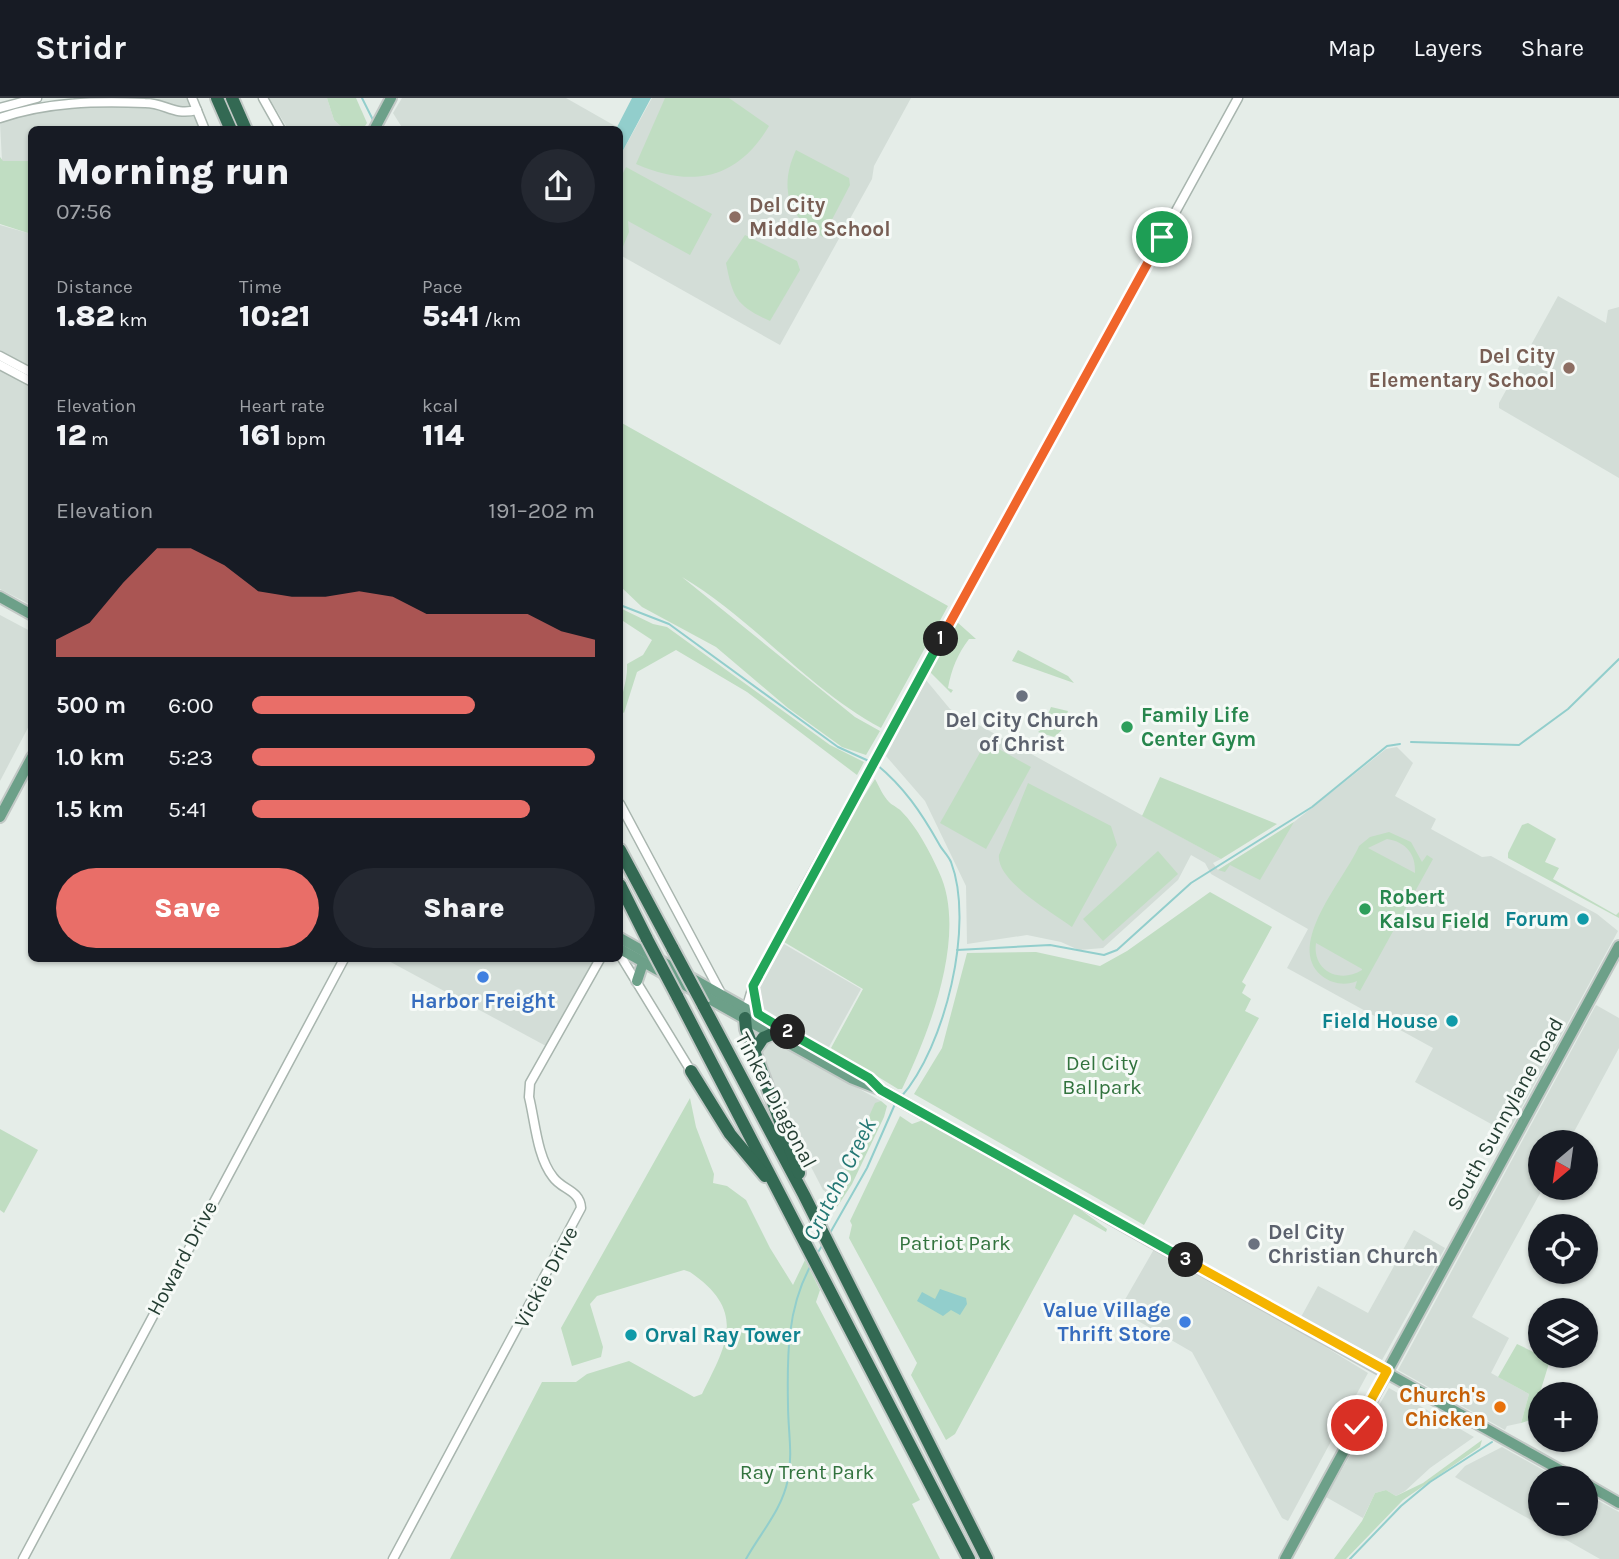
<!DOCTYPE html>
<meta charset="utf-8">
<style>
:root{--surface:#171b24;--page:#242831;--text:#f1f3f6;--muted:#9ea1a6;--line:#363941;--accent:#e96e68}
body{margin:0;font-family:Karla,sans-serif;background:var(--page);color:var(--text);height:100vh;display:flex;flex-direction:column;font-size:26px;white-space:nowrap}
*{box-sizing:border-box;margin:0}
p{font-size:23px;color:var(--muted)}
.icon{flex:none;width:38px;height:38px;fill:none;stroke:currentColor;stroke-width:2;stroke-linecap:round;stroke-linejoin:round}
.map{position:relative;flex:1;overflow:hidden}
.sheet{position:absolute;left:28px;top:28px;width:595px;height:836px;display:flex;flex-direction:column;background:var(--surface);border-radius:10px;box-shadow:0 2px 5px #0004}
.sheet>*{flex:none}
.needle{width:46px;rotate:209deg}
.tools{position:absolute;left:1528px;top:1032px;display:grid;gap:14px}
.tools a{display:grid;place-items:center;width:70px;height:70px;border-radius:50%;background:var(--surface);box-shadow:0 2px 5px #0004;font-size:35px}
.pin{position:absolute;display:grid;place-items:center;width:60px;height:60px;color:#fff;margin:-30px;border:4px solid #fff;border-radius:50%;box-shadow:0 2px 7px #0007}
.km{position:absolute;width:35px;height:35px;margin:-18px;border-radius:50%;background:#222;color:#fff;font-size:19px;line-height:35px;text-align:center}
.round{display:grid;place-items:center;flex:none;width:74px;height:74px;border-radius:37px;background:var(--page)}
.headline{display:flex;align-items:center;justify-content:space-between;height:119px;padding:0 28px}
h1{font-size:38px;font-weight:800;line-height:52px}
.figures{display:grid;grid-template-columns:repeat(3,1fr);gap:10px;height:119px;padding:7px 28px}
.figures div{display:grid;align-content:center}
.figures b{font-size:30px;font-weight:800}
.figures small{font-size:19px;font-weight:400}
.figures p{font-size:19px}
.chart{height:196px;padding:14px 28px}
.chart p{display:flex;justify-content:space-between}
.chart svg{width:100%;height:126px;margin-top:7px;fill:var(--accent);opacity:.7}
.action{display:flex;gap:14px;margin-top:auto;padding:14px 28px}
.action a{flex:1;height:80px;border-radius:42px;background:var(--accent);color:#fff;font-size:28px;font-weight:800;line-height:80px;text-align:center}
.action a+a{background:var(--page);color:var(--text)}
ul{padding:0 28px;list-style:none;font-size:23px}
li{display:grid;grid-template-columns:112px 84px 1fr;align-items:center;height:52px}
li i{height:18px;border-radius:9px;background:var(--accent)}
header{display:flex;align-items:center;gap:42px;box-sizing:border-box;height:98px;padding:0 35px;background:var(--surface);border-bottom:2px solid var(--line)}
header strong{font-size:33px}
nav{display:flex;gap:38px;margin-inline-start:auto;font-size:24px}
.map>svg:first-child{display:block}
.built{fill:#d3ddd7}
.green{fill:#c0ddc2;fill-rule:evenodd}
.water{fill:#92cecc}
.lines{fill:none;stroke-linecap:round;stroke-linejoin:round}
.stream{stroke:#92cecc;stroke-width:2}
.minor-casing{stroke:#a8b5ae;stroke-width:11}
.major-casing{stroke:#c2c9c6;stroke-width:14}
.highway-casing{stroke:#c2c9c6;stroke-width:16}
.minor{stroke:#fff;stroke-width:8}
.major{stroke:#6da089;stroke-width:10}
.highway{stroke:#336953;stroke-width:12}
.highway-bridge-casing{stroke:#c2c9c6;stroke-width:16;stroke-linecap:butt}
.highway-bridge{stroke:#336953;stroke-width:12}
.split-1-casing{stroke:#fff;stroke-width:14}
.split-2-casing{stroke:#fff;stroke-width:14}
.split-3-casing{stroke:#fff;stroke-width:14}
.split-4-casing{stroke:#fff;stroke-width:14}
.split-1{stroke:#f0652b;stroke-width:9}
.split-2{stroke:#22a559;stroke-width:9}
.split-3{stroke:#22a559;stroke-width:9}
.split-4{stroke:#f5b400;stroke-width:9}
.education-dot{fill:#8d6e63;stroke:#f6faf7;stroke-width:2.5}
.worship-dot{fill:#6b7280;stroke:#f6faf7;stroke-width:2.5}
.leisure-dot{fill:#2e9e5b;stroke:#f6faf7;stroke-width:2.5}
.culture-dot{fill:#0f9aa8;stroke:#f6faf7;stroke-width:2.5}
.shop-dot{fill:#3f7fe0;stroke:#f6faf7;stroke-width:2.5}
.food-dot{fill:#e8710a;stroke:#f6faf7;stroke-width:2.5}
.labels{text-anchor:middle;stroke-width:6;stroke-linejoin:round;paint-order:stroke}
.education-label{font-size:21px;font-weight:bold;fill:#785e54;stroke:#f6faf7;text-anchor:start}
.leisure-label{font-size:21px;font-weight:bold;fill:#27864d;stroke:#f6faf7;text-anchor:start}
.worship-label{font-size:21px;font-weight:bold;fill:#5b616d;stroke:#f6faf7}
.culture-label{font-size:21px;font-weight:bold;fill:#0d838f;stroke:#f6faf7;text-anchor:end}
.shop-label{font-size:21px;font-weight:bold;fill:#366cbe;stroke:#f6faf7}
.park-label{font-size:21px;fill:#32733e;stroke:#f6faf7}
.street-label{font-size:21px;fill:#253e33;stroke:#f6faf7}
.food-label{font-size:21px;font-weight:bold;fill:#c56008;stroke:#f6faf7;text-anchor:end}
.water-label{font-size:23px;font-style:italic;fill:#237774;stroke:#f6faf7}
</style>
<header>
<strong>Stridr</strong>
<nav><a>Map</a><a>Layers</a><a>Share</a></nav>
</header>
<div class="map">
<svg width="1619" height="1461" viewBox="0 0 1619 1461">
<rect width="100%" height="100%" fill="#e5ede8"/>
<g class="built">
<path d="M90,0H187L200,31L32,32L31,63H2L0,25L48,10L91,9Z"/>
<path d="M269,0H327L334,22L344,31H288Z"/>
<path d="M402,0H566L617,29L616,32L403,31L393,15Z"/>
<path d="M652,0H911L874,68L872,81L780,247L620,157V58Z"/>
<path d="M0,127L31,136V507L0,491Z"/>
<path d="M1558,198L1606,225L1608,212L1619,209V380L1499,310V305Z"/>
<path d="M0,517L32,534L31,624L0,683Z"/>
<path d="M926,582L950,611L1221,761L1213,765L1218,772L1294,724L1386,651L1397,649L1413,665L1395,698L1436,721L1431,731L1482,759L1491,758L1597,816L1618,833L1510,1031L1502,1032L1415,984L1433,950L1287,870L1308,831L1211,776L1205,765L1191,757L1178,782L1103,850L1079,852L1061,844L1027,837L967,846L966,788L925,703L886,658Z"/>
<path d="M784,846L861,891L829,949L808,939L758,907L757,896L761,887Z"/>
<path d="M385,861H594L546,948Z"/>
<path d="M1596,907L1619,920V950L1568,1045H1540V1090H1543L1472,1219L1509,1240L1491,1275L1529,1296L1521,1325L1507,1328L1505,1332L1398,1272Z"/>
<path d="M766,939L881,1003L833,1098L823,1092L794,1036L759,952Z"/>
<path d="M1414,1132L1445,1150L1382,1262L1301,1219L1318,1188L1368,1215Z"/>
<path d="M1157,1146L1368,1275L1288,1423L1282,1420L1192,1254L1119,1212Z"/>
<path d="M1389,1290L1474,1339L1430,1370L1405,1393L1396,1398L1386,1392L1375,1395L1363,1420L1326,1399Z"/>
<path d="M1502,1349L1559,1381H1540V1426H1586V1396L1619,1414V1461H1600L1455,1379L1465,1368Z"/>
</g>
<g class="green">
<path d="M327,0H356L367,25L363,31H344L334,22Z"/>
<path d="M665,0H729L769,28C737,82 691,90 636,66Z"/>
<path d="M796,52L849,80L850,87L823,139C787,120 779,88 796,52Z"/>
<path d="M0,59L3,63H31V136L0,126Z"/>
<path d="M626,69L712,116L690,157L628,123L629,134L622,151L620,149V81Z"/>
<path d="M745,137L797,163L800,172L770,223C737,208 733,201 726,165Z"/>
<path d="M620,324L948,508L881,630C808,591 753,521 682,479L855,619L880,633L866,657L842,649L788,610L716,549L642,509L620,488Z"/>
<path d="M620,510L653,526L667,529L830,647L864,664L857,677L747,594L676,552L637,574L624,615L620,612C621,596 628,582 627,566L643,557L652,542L620,521Z"/>
<path d="M957,524L976,541H969C958,555 951,572 948,590L953,592L951,595L930,574Z"/>
<path d="M1018,552L1068,578L1074,585L1012,563Z"/>
<path d="M1051,609L1068,613L1061,633L1054,639L1038,634L1042,631Z"/>
<path d="M986,644L1031,669L986,751L940,725Z"/>
<path d="M1160,679L1277,726L1221,761L1142,718Z"/>
<path d="M875,681C879,688 883,698 889,704C893,708 899,710 902,714C917,729 930,754 939,774C968,835 930,933 902,991H898L831,950L863,891L784,844L834,745Z"/>
<path d="M1028,685L1111,728L1117,747L1072,829C1052,814 996,783 999,757Z"/>
<path d="M1294,724L1260,782L1230,767L1225,774L1218,772Z"/>
<path d="M1528,725L1556,741L1545,764L1559,770L1553,781L1616,817L1619,814V820L1508,760V755L1522,727Z"/>
<path d="M1389,734L1411,744L1422,764L1427,757L1433,761L1360,893L1355,890L1357,883C1346,888 1332,886 1322,878C1284,847 1345,781 1359,748L1370,739ZM1387,741C1406,744 1416,756 1415,775L1368,750ZM1316,845L1362,871V872C1340,886 1312,873 1316,845Z"/>
<path d="M1158,753L1178,776L1103,843L1083,821Z"/>
<path d="M1210,794L1272,829L1242,884L1246,887L1242,895L1251,901L1245,913L1259,920L1144,1127L914,996L942,950L967,855L1036,854L1100,868L1127,853Z"/>
<path d="M690,1000L696,1029L714,1076L713,1085L727,1088L746,1102L770,1150L793,1187L805,1162L820,1192L816,1204L920,1402L912,1406L940,1461H450L542,1284H576L587,1276L629,1263L694,1299L702,1296C727,1246 747,1213 690,1174L684,1172L597,1198L590,1206L603,1249L601,1259L572,1268L561,1230Z"/>
<path d="M881,1003L887,1008L884,1019L852,1086L835,1112L825,1093L833,1098L875,1005Z"/>
<path d="M900,1018L912,1026L923,1022L1077,1109L1107,1131L1106,1134L1074,1116L955,1336L946,1342L911,1277L917,1265L849,1140L852,1127L850,1123Z"/>
<path d="M0,1031L38,1052L4,1115L0,1112Z"/>
<path d="M1517,1246L1550,1262L1538,1301L1540,1319L1521,1325L1529,1296L1498,1279Z"/>
<path d="M1482,1342L1480,1349L1403,1402L1346,1461H1334L1362,1423L1375,1395L1386,1392L1396,1398L1423,1385Z"/>
</g>
<g class="water">
<path d="M632,0H651L620,58V32L616,31Z"/>
<path d="M940,1191L966,1200L967,1206L960,1217L951,1212L943,1218L917,1203L922,1194L935,1201Z"/>
</g>
<g class="lines">
<g class="stream">
<path d="M362,0L374,24"/>
<path d="M620,507L669,526L838,649L871,664"/>
<path d="M1411,644L1519,647L1568,611L1619,561"/>
<path d="M876,666C904,689 921,714 939,746C942,752 948,757 951,764C975,827 945,949 901,999"/>
<path d="M957,852L1050,847L1104,857L1117,852L1191,785L1312,709L1387,648L1400,646"/>
<path d="M830,1135L867,1070L895,1006"/>
<path d="M817,1156L823,1146"/>
<path d="M746,1461C761,1434 782,1412 788,1381C793,1356 788,1332 788,1307C787,1258 787,1210 811,1167"/>
<path d="M1350,1461L1401,1408L1430,1384L1492,1344"/>
</g>
<defs>
<g id="minor">
<path d="M192,0L205,32"/>
<path d="M263,0L281,32"/>
<path d="M0,10L37,0"/>
<path d="M0,20C46,4 96,3 145,5C166,5 173,18 197,12"/>
<path d="M0,258L32,275"/>
<path d="M0,267L32,284"/>
<path d="M620,706L722,897"/>
<path d="M620,857L691,973"/>
<path d="M745,915L753,888L802,794L1238,0"/>
<path d="M23,1461L344,861"/>
<path d="M393,1461L581,1110C580,1092 562,1092 553,1079C537,1059 535,1023 529,999L530,985L600,861"/>
</g>
<g id="major">
<path d="M374,32L391,0"/>
<path d="M0,499L32,517"/>
<path d="M0,719L32,659"/>
<path d="M620,840L855,972L881,992L1576,1381"/>
<path d="M620,851L851,980L879,991"/>
<path d="M637,883L643,865"/>
<path d="M753,888L758,916"/>
<path d="M1586,1386L1619,1405"/>
<path d="M1285,1461L1619,848"/>
</g>
<g id="highway">
<path d="M217,0L231,32"/>
<path d="M232,0L246,32"/>
<path d="M620,752L673,851"/>
<path d="M620,787L647,841"/>
<path d="M677,898L969,1461"/>
<path d="M703,907L804,1097L987,1461"/>
<path d="M745,920L746,931L799,1075"/>
<path d="M755,952L763,940L772,936"/>
<path d="M691,973L730,1036L765,1078"/>
</g>
</defs>
<use href="#minor" class="minor-casing"/>
<use href="#major" class="major-casing"/>
<use href="#highway" class="highway-casing"/>
<use href="#minor" class="minor"/>
<use href="#major" class="major"/>
<use href="#highway" class="highway"/>
<defs>
<g id="highway-bridge">
<path d="M647,841L677,898"/>
<path d="M673,851L703,907"/>
</g>
</defs>
<use href="#highway-bridge" class="highway-bridge-casing"/>
<use href="#highway-bridge" class="highway-bridge"/>
</g>
<g class="lines">
<defs>
<path id="split-1" d="M941,541L1162,139"/>
<path id="split-2" d="M788,934L758,916L753,888L941,541"/>
<path id="split-3" d="M788,934L869,980L881,992L1186,1162"/>
<path id="split-4" d="M1186,1162L1387,1273L1357,1327"/>
</defs>
<use href="#split-1" class="split-1-casing"/>
<use href="#split-2" class="split-2-casing"/>
<use href="#split-3" class="split-3-casing"/>
<use href="#split-4" class="split-4-casing"/>
<use href="#split-1" class="split-1"/>
<use href="#split-2" class="split-2"/>
<use href="#split-3" class="split-3"/>
<use href="#split-4" class="split-4"/>
</g>
<g class="education-dot">
<circle cx="735" cy="119" r="7"/>
<circle cx="1569" cy="270" r="7"/>
</g>
<g class="worship-dot">
<circle cx="1022" cy="598" r="7"/>
<circle cx="1254" cy="1146" r="7"/>
</g>
<g class="leisure-dot">
<circle cx="1127" cy="629" r="7"/>
<circle cx="1365" cy="811" r="7"/>
</g>
<g class="culture-dot">
<circle cx="1583" cy="821" r="7"/>
<circle cx="1452" cy="923" r="7"/>
<circle cx="631" cy="1237" r="7"/>
</g>
<g class="shop-dot">
<circle cx="483" cy="879" r="7"/>
<circle cx="1185" cy="1224" r="7"/>
</g>
<circle class="food-dot" cx="1500" cy="1309" r="7"/>
<g class="labels">
<g class="education-label">
<text x="749" y="114">Del City<tspan x="749" dy="24">Middle School</tspan></text>
<text x="1555" y="265" text-anchor="end">Del City<tspan x="1555" dy="24">Elementary School</tspan></text>
</g>
<g class="leisure-label">
<text x="1141" y="624">Family Life<tspan x="1141" dy="24">Center Gym</tspan></text>
<text x="1379" y="806">Robert<tspan x="1379" dy="24">Kalsu Field</tspan></text>
</g>
<g class="worship-label">
<text x="1022" y="629">Del City Church<tspan x="1022" dy="24">of Christ</tspan></text>
<text x="1268" y="1141" text-anchor="start">Del City<tspan x="1268" dy="24">Christian Church</tspan></text>
</g>
<g class="culture-label">
<text x="1569" y="828">Forum</text>
<text x="1438" y="930">Field House</text>
<text x="645" y="1244" text-anchor="start">Orval Ray Tower</text>
</g>
<g class="shop-label">
<text x="483" y="910">Harbor Freight</text>
<text x="1171" y="1219" text-anchor="end">Value Village<tspan x="1171" dy="24">Thrift Store</tspan></text>
</g>
<g class="park-label">
<text x="1102" y="972">Del City<tspan x="1102" dy="24">Ballpark</tspan></text>
<text x="955" y="1152">Patriot Park</text>
<text x="807" y="1381">Ray Trent Park</text>
</g>
<g class="street-label">
<text transform="translate(776 1002) rotate(62)" y="7">Tinker Diagonal</text>
<text transform="translate(1505 1016) rotate(-61)" y="7">South Sunnylane Road</text>
<text transform="translate(182 1160) rotate(-62)" y="7">Howard Drive</text>
<text transform="translate(546 1179) rotate(-62)" y="7">Vickie Drive</text>
</g>
<g class="food-label">
<text x="1486" y="1304">Church's<tspan x="1486" dy="24">Chicken</tspan></text>
</g>
<g class="water-label">
<text transform="translate(839 1081) rotate(-63)" y="8">Crutcho Creek</text>
</g>
</g>
</svg>
<div class="tools">
<a><svg class="needle" viewBox="-14 -14 28 28"><path d="M0-13l5 13h-10z" fill="#e53935"/><path d="M0 13l5-13h-10z" fill="#9ea1a6"/></svg></a>
<a><svg class="icon" aria-label="locate" viewBox="0 0 24 24"><circle cx="12" cy="12" r="6"/><path d="M12 2v4M12 18v4M2 12h4M18 12h4"/></svg></a>
<a><svg class="icon" aria-label="layers" viewBox="0 0 24 24"><path d="M12 4l9 5-9 5-9-5zM3 14l9 5 9-5"/></svg></a>
<a>+</a>
<a>−</a>
</div>
<div class="pin" style="left:1162px;top:139px;background:#1e9e55"><svg class="icon" aria-label="arrive" viewBox="0 0 24 24"><path d="M6 21V4h12l-3 4 3 4H6"/></svg></div>
<div class="pin" style="left:1357px;top:1327px;background:#d93025"><svg class="icon" aria-label="check" viewBox="0 0 24 24"><path d="M5 12l5 5 9-10"/></svg></div>
<b class="km" style="left:941px;top:541px">1</b>
<b class="km" style="left:788px;top:934px">2</b>
<b class="km" style="left:1186px;top:1162px">3</b>
<section class="sheet">
<div class="headline"><div><h1>Morning run</h1><p>07:56</p></div><a class="round"><svg class="icon" aria-label="share" viewBox="0 0 24 24"><path d="M12 15V3M7 8l5-5 5 5M5 13v7h14v-7"/></svg></a></div>
<div class="figures">
<div><p>Distance</p><b>1.82<small> km</small></b></div>
<div><p>Time</p><b>10:21</b></div>
<div><p>Pace</p><b>5:41<small> /km</small></b></div>
</div>
<div class="figures">
<div><p>Elevation</p><b>12<small> m</small></b></div>
<div><p>Heart rate</p><b>161<small> bpm</small></b></div>
<div><p>kcal</p><b>114</b></div>
</div>
<div class="chart"><p><span>Elevation</span>191–202 m</p>
<svg viewBox="0 0 160 44" preserveAspectRatio="none"><path d="M0 44V38L10 32L20 18L30 6L40 6L50 12L60 21L70 23L80 23L90 21L100 23L110 29L120 29L130 29L140 29L150 35L160 38V44z"/></svg>
</div>
<ul>
<li><b>500 m</b>6:00<i style="width:65%"></i></li>
<li><b>1.0 km</b>5:23<i style="width:100%"></i></li>
<li><b>1.5 km</b>5:41<i style="width:81%"></i></li>
</ul>
<div class="action"><a>Save</a><a>Share</a></div>
</section>
</div>
